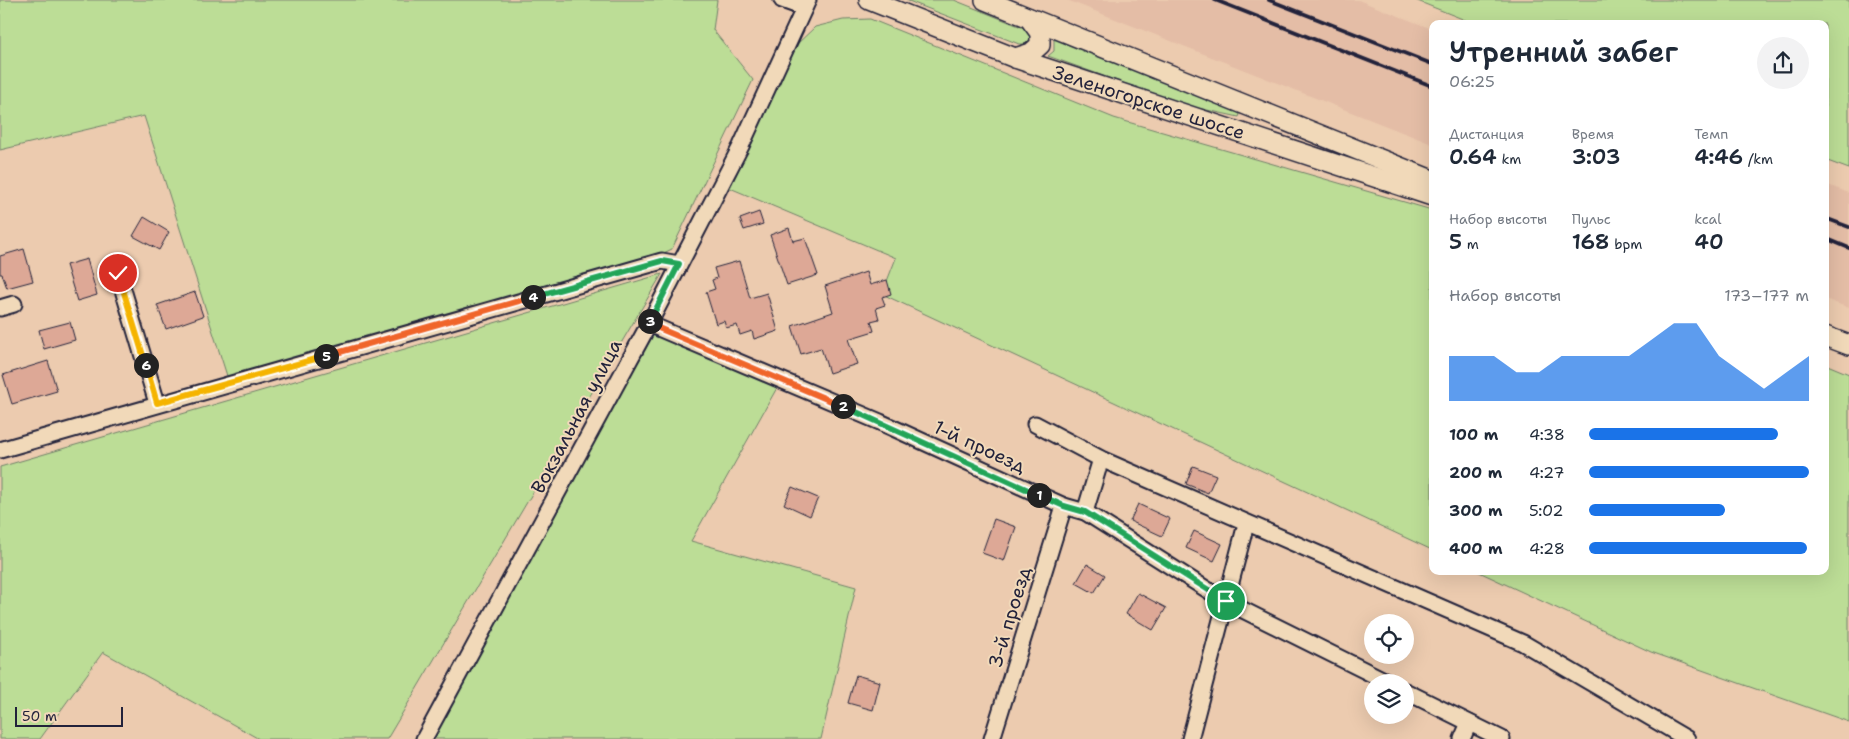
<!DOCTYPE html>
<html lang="ru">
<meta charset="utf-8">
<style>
:root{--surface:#fff;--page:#f2f2f3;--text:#1f2937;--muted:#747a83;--accent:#1a73e8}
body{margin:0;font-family:"Shantell Sans",sans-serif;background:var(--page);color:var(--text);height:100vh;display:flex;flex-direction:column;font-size:19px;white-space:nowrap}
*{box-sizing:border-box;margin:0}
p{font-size:16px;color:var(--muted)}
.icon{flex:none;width:28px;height:28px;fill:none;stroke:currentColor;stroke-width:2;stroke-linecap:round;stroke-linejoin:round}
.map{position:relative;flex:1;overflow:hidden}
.sheet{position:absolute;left:1429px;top:20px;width:400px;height:555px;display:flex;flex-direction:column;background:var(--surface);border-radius:10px;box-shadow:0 5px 20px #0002}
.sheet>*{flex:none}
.tools{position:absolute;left:1364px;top:614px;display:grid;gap:10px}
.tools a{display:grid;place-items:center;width:50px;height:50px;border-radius:50%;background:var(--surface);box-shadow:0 5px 20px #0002;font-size:25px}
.scale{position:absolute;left:15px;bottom:12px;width:108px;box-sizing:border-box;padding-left:5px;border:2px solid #22223b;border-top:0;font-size:14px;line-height:18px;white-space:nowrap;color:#22223b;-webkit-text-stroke:4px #f1d9b9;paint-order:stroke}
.pin{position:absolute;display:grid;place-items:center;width:42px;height:42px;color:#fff;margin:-21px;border:2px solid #fff;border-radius:50%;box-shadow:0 1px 5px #0007}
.km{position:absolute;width:25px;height:25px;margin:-12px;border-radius:50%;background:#222;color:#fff;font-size:14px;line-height:25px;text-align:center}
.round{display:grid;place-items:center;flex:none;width:52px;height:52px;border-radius:26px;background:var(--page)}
.overview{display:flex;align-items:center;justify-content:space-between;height:85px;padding:0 20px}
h1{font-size:28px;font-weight:600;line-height:38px}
.figures{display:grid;grid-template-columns:repeat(3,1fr);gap:8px;height:85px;padding:5px 20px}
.figures div{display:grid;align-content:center}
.figures b{font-size:21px;font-weight:600}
.figures small{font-size:14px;font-weight:400}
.figures p{font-size:14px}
.chart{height:140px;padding:10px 20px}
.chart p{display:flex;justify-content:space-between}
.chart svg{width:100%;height:90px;margin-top:5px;fill:var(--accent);opacity:.7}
ul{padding:0 20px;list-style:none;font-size:16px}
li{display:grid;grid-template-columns:80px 60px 1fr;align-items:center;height:38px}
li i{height:12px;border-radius:6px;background:var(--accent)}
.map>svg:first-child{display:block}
.built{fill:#e4bda6}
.green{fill:#bcdd96;stroke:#6f8068}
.building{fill:#dda896;stroke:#22223b}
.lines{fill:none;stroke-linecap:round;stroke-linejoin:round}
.minor-casing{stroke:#22223b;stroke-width:19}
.major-casing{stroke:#22223b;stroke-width:22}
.minor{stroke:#f1d9b9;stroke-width:15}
.major{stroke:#f1d9b9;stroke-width:19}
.rail{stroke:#22223b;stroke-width:4}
.split-1-casing{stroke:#fff;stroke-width:10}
.split-2-casing{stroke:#fff;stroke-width:10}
.split-3-casing{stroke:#fff;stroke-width:10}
.split-4-casing{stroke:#fff;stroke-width:10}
.split-5-casing{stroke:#fff;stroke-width:10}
.split-6-casing{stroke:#fff;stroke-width:10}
.split-7-casing{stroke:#fff;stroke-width:10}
.split-1{stroke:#22a559;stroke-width:6}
.split-2{stroke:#22a559;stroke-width:6}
.split-3{stroke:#f0652b;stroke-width:6}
.split-4{stroke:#22a559;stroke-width:6}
.split-5{stroke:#f0652b;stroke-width:6}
.split-6{stroke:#f5b400;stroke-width:6}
.split-7{stroke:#f5b400;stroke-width:6}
.labels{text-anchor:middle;stroke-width:4;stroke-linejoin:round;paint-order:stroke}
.street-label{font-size:19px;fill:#22223b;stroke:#f1d9b9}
</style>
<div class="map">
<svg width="1849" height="739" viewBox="0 0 1849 739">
<rect width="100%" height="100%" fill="#eccbaf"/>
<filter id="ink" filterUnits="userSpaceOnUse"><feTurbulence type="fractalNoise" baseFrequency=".02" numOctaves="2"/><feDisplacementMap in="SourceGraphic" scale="10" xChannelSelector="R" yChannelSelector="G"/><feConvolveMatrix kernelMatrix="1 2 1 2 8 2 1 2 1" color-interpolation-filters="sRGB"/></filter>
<g filter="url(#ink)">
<g class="built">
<path d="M1067,0H1358L1432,29V144Z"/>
<path d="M1825,184L1849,193V308L1825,299Z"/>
</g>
<g class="green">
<path d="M0,0H717L713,30L753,80L672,249L651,259L228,379L144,116L0,150Z"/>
<path d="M906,0H954L1024,28L1029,33L1030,38L1027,44H1019Z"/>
<path d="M1415,0H1849V169L1825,160V24H1475Z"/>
<path d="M870,19L1114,118L1432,210V550L882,294L896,258L730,188L796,45L815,27L843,20Z"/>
<path d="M1054,38L1241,112L1239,117L1184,105L1048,56L1054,51Z"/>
<path d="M662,274L387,739H259L103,652L40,739H0V467Z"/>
<path d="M654,334L778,386L691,541L856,587L821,739H427Z"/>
<path d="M1825,364L1849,374V722L1651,652L1477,571H1825Z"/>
</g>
<g class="building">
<path d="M759,212L763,224L744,230L740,219Z"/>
<path d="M144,217L169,232L159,250L133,236Z"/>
<path d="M789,228L793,241L805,238L818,275L787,285L770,235Z"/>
<path d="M24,249L33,281L7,288L2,274H0V256Z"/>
<path d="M87,259L97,295L77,301L66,265Z"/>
<path d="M739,261L750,298L767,293L778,331L754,339L752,331L740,335L737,325L726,328L724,321L716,324L706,292L715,289L712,280L717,278L714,268Z"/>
<path d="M866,272L870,285L887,280L891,294L882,297L885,305L876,308L879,319L871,321L874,331L848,339L857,364L829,373L821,348L801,354L792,326L833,312L825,286Z"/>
<path d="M195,292L203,316L166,329L157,305Z"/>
<path d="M70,322L75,340L44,349L39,330Z"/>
<path d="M48,361L57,391L12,404L3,375Z"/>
<path d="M1193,466L1216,475L1208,493L1186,484Z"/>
<path d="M792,487L818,498L810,516L784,504Z"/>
<path d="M1138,504L1170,519L1162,536L1130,521Z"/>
<path d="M994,519L1016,527L1004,561L982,553Z"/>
<path d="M1194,531L1222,544L1214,561L1186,548Z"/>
<path d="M1087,564L1105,575L1094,593L1076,583Z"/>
<path d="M1138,593L1166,608L1153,630L1126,614Z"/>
<path d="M856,675L880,682L873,710L848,703Z"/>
</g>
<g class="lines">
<defs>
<g id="minor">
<path d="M782,0L804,8"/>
<path d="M118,273L157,403"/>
<path d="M0,308L14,304"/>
<path d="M649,324L880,422L1064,506L1085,512L1225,601L1388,682"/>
<path d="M1035,424L1101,459L1523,643L1687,739"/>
<path d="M0,450L662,261L679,264"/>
<path d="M1085,512L1101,459"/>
<path d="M1405,691L1502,739"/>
<path d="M424,739L649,324L741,146L808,0"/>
<path d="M992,739L1064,506"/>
<path d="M1190,739L1246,524"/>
<path d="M1462,739L1469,723"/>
</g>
<g id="major">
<path d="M869,0L1015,58L1432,196"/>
<path d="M985,0L1432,180"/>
<path d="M1015,58L1031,53L1040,45V33L1029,18"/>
<path d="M1825,336L1849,345"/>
</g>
</defs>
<use href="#minor" class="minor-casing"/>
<use href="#major" class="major-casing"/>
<use href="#minor" class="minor"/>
<use href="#major" class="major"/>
<g class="rail">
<path d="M1215,0L1432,86"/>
<path d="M1269,0L1432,64"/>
<path d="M1825,218L1849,227"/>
<path d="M1825,238L1849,248"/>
</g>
</g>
</g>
<g class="lines" filter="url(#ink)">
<defs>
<path id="split-1" d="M1039,495L1064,506L1085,512L1226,601"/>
<path id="split-2" d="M843,406L1039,495"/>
<path id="split-3" d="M650,321L649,324L843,406"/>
<path id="split-4" d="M533,297L662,261L679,264L650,321"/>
<path id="split-5" d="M326,356L533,297"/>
<path id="split-6" d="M146,365L157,403L326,356"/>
<path id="split-7" d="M118,273L146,365"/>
</defs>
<use href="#split-1" class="split-1-casing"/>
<use href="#split-2" class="split-2-casing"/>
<use href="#split-3" class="split-3-casing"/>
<use href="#split-4" class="split-4-casing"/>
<use href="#split-5" class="split-5-casing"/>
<use href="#split-6" class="split-6-casing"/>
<use href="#split-7" class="split-7-casing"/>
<use href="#split-1" class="split-1"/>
<use href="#split-2" class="split-2"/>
<use href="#split-3" class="split-3"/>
<use href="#split-4" class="split-4"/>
<use href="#split-5" class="split-5"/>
<use href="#split-6" class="split-6"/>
<use href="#split-7" class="split-7"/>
</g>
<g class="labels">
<g class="street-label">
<text transform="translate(1149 102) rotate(18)" y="7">Зеленогорское шоссе</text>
<text transform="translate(576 416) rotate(-62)" y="7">Вокзальная улица</text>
<text transform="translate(980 446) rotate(25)" y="7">1-й проезд</text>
<text transform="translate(1009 617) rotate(-73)" y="7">3-й проезд</text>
</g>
</g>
</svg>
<div class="tools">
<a><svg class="icon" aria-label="locate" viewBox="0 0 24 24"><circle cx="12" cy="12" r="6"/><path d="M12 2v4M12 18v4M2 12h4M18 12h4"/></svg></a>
<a><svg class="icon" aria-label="layers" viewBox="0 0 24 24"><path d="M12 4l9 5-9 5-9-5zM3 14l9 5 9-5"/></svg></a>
</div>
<div class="scale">50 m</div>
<div class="pin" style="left:1226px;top:601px;background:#1e9e55"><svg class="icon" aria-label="arrive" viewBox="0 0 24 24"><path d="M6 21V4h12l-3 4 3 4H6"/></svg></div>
<div class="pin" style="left:118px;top:273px;background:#d93025"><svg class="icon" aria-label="check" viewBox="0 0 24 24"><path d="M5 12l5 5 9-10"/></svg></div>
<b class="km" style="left:1039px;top:495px">1</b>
<b class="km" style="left:843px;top:406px">2</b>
<b class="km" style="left:650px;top:321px">3</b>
<b class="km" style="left:533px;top:297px">4</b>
<b class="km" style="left:326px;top:356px">5</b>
<b class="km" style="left:146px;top:365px">6</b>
<section class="sheet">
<div class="overview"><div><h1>Утренний забег</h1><p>06:25</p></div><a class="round"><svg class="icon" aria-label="share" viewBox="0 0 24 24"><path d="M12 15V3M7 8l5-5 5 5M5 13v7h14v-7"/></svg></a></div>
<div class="figures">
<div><p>Дистанция</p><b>0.64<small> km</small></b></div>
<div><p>Время</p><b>3:03</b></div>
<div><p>Темп</p><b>4:46<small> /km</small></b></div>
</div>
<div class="figures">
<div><p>Набор высоты</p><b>5<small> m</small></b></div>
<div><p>Пульс</p><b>168<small> bpm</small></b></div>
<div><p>kcal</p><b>40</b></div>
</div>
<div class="chart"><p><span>Набор высоты</span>173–177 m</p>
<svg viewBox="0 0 160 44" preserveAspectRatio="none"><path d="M0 44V22L10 22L20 22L30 30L40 30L50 22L60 22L70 22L80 22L90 14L100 6L110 6L120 22L130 30L140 38L150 30L160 22V44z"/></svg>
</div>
<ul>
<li><b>100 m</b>4:38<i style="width:86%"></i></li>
<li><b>200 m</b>4:27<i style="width:100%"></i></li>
<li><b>300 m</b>5:02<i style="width:62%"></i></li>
<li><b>400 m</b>4:28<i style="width:99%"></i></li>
</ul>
</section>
</div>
